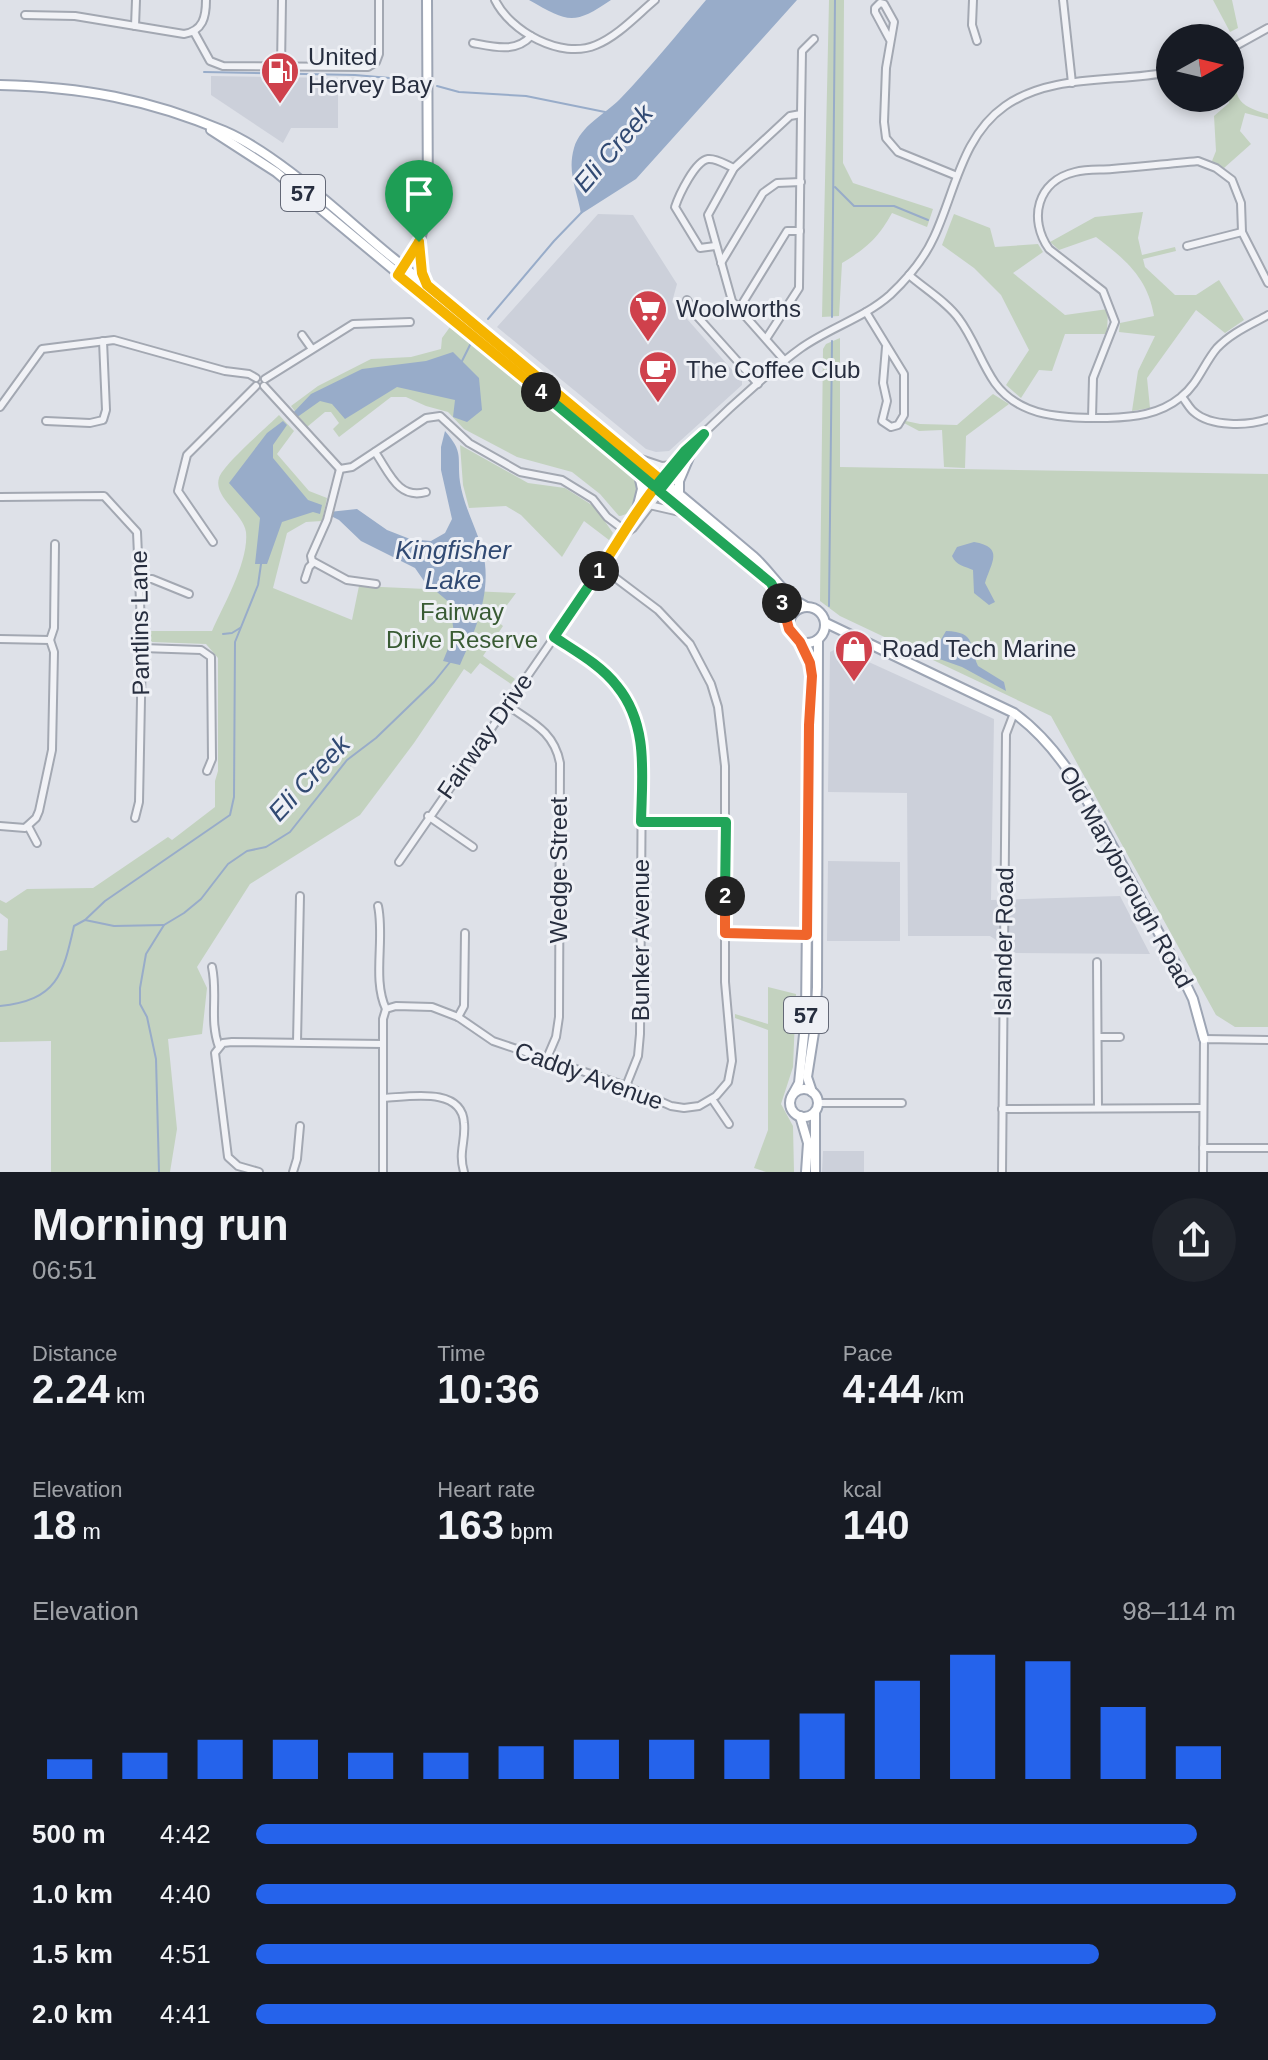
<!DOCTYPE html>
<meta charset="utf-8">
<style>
:root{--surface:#171b24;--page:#20242c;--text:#f1f3f6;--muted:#9ea1a6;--accent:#2563eb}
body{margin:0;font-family:Arial,sans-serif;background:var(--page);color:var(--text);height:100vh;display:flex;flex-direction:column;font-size:30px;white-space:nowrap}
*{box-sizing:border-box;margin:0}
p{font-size:26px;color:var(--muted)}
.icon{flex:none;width:44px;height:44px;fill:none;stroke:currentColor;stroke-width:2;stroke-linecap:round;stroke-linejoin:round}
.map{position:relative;height:1172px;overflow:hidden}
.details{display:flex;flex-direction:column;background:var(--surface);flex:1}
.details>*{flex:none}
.needle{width:52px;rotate:82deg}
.fabs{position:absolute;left:1156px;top:24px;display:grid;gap:16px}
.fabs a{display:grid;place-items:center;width:88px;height:88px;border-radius:50%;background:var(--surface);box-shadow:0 4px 12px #0003;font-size:40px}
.pin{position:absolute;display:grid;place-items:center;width:68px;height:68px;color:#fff;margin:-82px -34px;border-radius:50% 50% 50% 0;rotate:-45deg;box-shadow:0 0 8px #0007}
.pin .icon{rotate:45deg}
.km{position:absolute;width:40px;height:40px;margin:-20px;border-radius:50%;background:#222;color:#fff;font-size:22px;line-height:40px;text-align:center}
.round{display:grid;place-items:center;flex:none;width:84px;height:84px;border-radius:42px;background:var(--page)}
.head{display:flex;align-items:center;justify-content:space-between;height:136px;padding:0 32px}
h1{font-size:44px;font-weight:600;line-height:60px}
.stats{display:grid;grid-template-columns:repeat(3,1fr);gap:12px;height:136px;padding:8px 32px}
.stats div{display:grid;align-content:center}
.stats b{font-size:40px;font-weight:600}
.stats small{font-size:22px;font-weight:400}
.stats p{font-size:22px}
.chart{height:224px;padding:16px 32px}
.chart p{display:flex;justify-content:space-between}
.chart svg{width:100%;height:144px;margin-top:8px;stroke:var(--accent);stroke-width:6}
ul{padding:0 32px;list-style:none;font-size:26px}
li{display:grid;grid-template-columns:128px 96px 1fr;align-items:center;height:60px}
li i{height:20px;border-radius:10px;background:var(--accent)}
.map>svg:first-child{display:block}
.built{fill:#ccd0da}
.green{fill:#c3d2bf}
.water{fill:#98acc9}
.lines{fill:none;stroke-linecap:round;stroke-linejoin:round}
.stream{stroke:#98acc9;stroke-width:2}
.minor-casing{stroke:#a3a8b2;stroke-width:10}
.major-casing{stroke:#9da5b4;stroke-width:12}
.minor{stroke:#f1f2f6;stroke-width:6}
.major{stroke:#fff;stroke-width:8}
.split-1-casing{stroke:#fff;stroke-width:16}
.split-2-casing{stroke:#fff;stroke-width:16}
.split-3-casing{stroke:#fff;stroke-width:16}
.split-4-casing{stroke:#fff;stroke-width:16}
.split-5-casing{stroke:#fff;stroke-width:16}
.split-1{stroke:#f5b400;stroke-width:10}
.split-2{stroke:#22a559;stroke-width:10}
.split-3{stroke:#f0652b;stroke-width:10}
.split-4{stroke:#22a559;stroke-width:10}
.split-5{stroke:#f5b400;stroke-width:10}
.labels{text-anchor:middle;stroke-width:6;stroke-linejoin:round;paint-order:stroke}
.shield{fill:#eef0f5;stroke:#636876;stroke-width:2}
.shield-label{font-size:22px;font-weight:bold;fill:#272e3f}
.poi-label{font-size:24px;fill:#272e3f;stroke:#eef0f5;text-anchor:start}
.park-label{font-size:24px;fill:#395b34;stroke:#eef0f5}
.street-label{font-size:24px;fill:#272e3f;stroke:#eef0f5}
.water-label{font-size:26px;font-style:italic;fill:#314a73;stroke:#eef0f5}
</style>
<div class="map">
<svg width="1268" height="1172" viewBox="0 0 1268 1172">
<rect width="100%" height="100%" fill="#dee1e8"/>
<g class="built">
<path d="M211,76L338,78V128H291L283,143L211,95Z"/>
<path d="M598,214L633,215L677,284L672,302L742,381V385L669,451L656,452L646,449L497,327Z"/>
<path d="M838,648L994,719L991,900L1120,896L1150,954L1016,953L990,936H908L907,793L828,792L830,652Z"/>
<path d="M828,861L900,862V941H827Z"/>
<path d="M823,1151H864V1172H822Z"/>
</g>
<g class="green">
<path d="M829,0H844L843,163L853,183L933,209L927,227L892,213C878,238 867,248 842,263L839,316L822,317Z"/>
<path d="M1213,0H1232L1238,28L1230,32Z"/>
<path d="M1233,60C1237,95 1231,104 1268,114V119L1245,113L1240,131L1251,144L1224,168L1212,161L1216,151L1214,116L1229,103L1230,62Z"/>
<path d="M1143,212L1138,238L1142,255L1175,247L1176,251L1143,259L1145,267L1175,295H1196L1219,280L1244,320L1225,333L1196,310L1147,378L1150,408L1132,411L1138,371L1155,336L1119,332L1120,323L1154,316C1148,278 1125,259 1096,237L1059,250L1050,242L1095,217Z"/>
<path d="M954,214L990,228L995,247L1038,244L1043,252L1013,273L1065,315L1108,309L1107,334H1065L1052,371L1039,370L1021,398L1006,385L1029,350L1001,295L974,268L942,245Z"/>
<path d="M450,327L632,474C642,488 639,514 619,516L600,494L572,472L517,457L464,429L448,412L426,406L406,397H391L339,437L333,429L339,423L331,412H325L307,427L291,406L318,386L371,359L411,357L441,349L442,338Z"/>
<path d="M840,338V467L1268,474V1027H1235L1216,1015L1051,716L840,616L820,601L823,349L826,344Z"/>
<path d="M993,394L1009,404L966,436L965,468L944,467L942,430L919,431L904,423L906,421L920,424L957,425Z"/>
<path d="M279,415L294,431L277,454L309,491L327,498L322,521L306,522L287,533L273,588L352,620L359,586L516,593L496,620L503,626L483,656L515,679L511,684L480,663L471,674L464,669L414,743L360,815L250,884L197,967L207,988L202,1034L168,1039L177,1129L170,1172H51V1041L0,1042V951L7,950L8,919L0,913V900L6,903L27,889L93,888L168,837L172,840L215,807V781L218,771V658L206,644L152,642L149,639L148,631H212C224,604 249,561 246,532C243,513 213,497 219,478C223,465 267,427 279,415Z"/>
<path d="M460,445L528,483L565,488L595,507L613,533L609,540L584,521L562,557L521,515L506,506L469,508L463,485Z"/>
<path d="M768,987L796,994L793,1067L781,1104L793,1126L794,1172H766L754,1168L768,1130V1030L735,1018V1014L768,1024Z"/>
</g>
<g class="water">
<path d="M529,0H611C573,26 568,22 529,0Z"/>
<path d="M706,0H797L636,179L581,214C577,190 567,173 574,148C581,125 604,115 620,99C650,68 678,33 706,0Z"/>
<path d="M453,352L479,378L482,410L467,422L453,417L455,400L397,387L345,419L332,404L320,401L296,418L292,414L311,394L362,369L426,361Z"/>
<path d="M283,421L287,425L273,445V458L308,500L322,505L320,514L313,512L282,522L267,564H255L260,518L229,483L267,433Z"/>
<path d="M445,431C464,453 457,456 460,482C464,510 482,537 485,564C489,599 474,634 460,665L443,661L454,634L450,603L424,581L415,568L361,541L339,520L329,515V512L357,509L387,530L410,539L431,541L445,533L452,519L441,470V447Z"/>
<path d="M974,542C1005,547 991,563 985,583L995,602L989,605L974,593L973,570C965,566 956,566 952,556L957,547Z"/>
<path d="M946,631C977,632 969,646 978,666L1004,682L1006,691L962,667L931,656L930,650L939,643Z"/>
</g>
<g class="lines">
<g class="stream">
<path d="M204,72L355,75L413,80"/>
<path d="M437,86L459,92L526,96L605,112"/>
<path d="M835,187L854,206H894L928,220"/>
<path d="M832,317L835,0"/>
<path d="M488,319L554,241L582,212"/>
<path d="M462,361L472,341"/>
<path d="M829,606L832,341"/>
<path d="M223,634L232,633L240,628"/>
<path d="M85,920L105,901L230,815L234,797L235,642L258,585L261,564"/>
<path d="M0,1006C57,1000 63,975 74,926L85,920L114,926L164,925"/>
<path d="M159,1172L156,1059L147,1017L140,1004V988L146,954L164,925L184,913L201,899L228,864L247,851L266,847L290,832L347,760L376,738L434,682L450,662"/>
</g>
<defs>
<g id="minor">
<path d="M495,0C510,31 561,60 596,45C618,36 637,15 655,0"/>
<path d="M973,0L972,25L977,41"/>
<path d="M1063,0L1072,83"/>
<path d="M25,15L75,16L184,34C203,31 206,17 206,0"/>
<path d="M135,26L136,0"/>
<path d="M194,32L210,61L223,66L368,67L376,62L379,54V0"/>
<path d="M890,40L875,12V8L880,3L884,4L894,22L886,68L884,122L886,138L898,152L957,176"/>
<path d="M473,43C494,47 516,53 531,36"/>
<path d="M1230,49L1268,28"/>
<path d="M281,67L282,0"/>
<path d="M801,114L802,51L814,39"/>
<path d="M715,246L700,248L675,207C679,195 695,161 708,159C717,158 726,165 734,168"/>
<path d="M1187,246L1242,232"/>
<path d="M721,263L763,193L777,183L801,182"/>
<path d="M909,275C925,289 947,302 959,319C974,339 981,363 995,383C1021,419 1067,418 1107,418C1134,417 1159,415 1181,397C1198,384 1204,363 1217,348C1231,333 1250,325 1268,315"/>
<path d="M687,300L697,316L758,384"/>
<path d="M739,309L787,231H800"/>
<path d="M866,312L904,374V415L898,425L891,427L882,421L887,401L883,383L886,347"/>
<path d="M302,335L312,349"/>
<path d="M766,339L799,288L801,114L790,116L734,168L708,215L732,301L785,361"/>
<path d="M265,379L353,324L410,322"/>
<path d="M264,386L340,469L352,467L426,418L440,416L469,443L520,472L562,480L593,499L607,517L627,532"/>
<path d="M1182,397C1186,401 1189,408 1194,412C1211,427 1248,426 1268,419"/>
<path d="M0,407L42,349L114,340L225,371L249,374L256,378"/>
<path d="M1092,418L1093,378L1115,322L1103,291L1049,249C1028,219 1037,181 1075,172C1087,169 1100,170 1112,169C1141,166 1170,164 1198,161L1216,168L1232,180L1241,203L1242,232L1268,283"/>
<path d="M46,421L90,423L103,420L106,410L103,341"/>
<path d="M375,452C389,472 398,500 426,492"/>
<path d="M638,458L662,466L672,465"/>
<path d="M340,469L327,520L311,556L312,561L347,580L376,584"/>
<path d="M0,497L104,496L137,532L142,648L139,802L135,818"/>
<path d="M649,505L684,513"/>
<path d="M627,532C636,488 762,376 801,348C829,328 864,318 890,295C907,279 924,259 934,237C955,192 962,136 1005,106C1052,73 1116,83 1170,72"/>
<path d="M213,542L178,491L187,455L256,386"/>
<path d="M139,579H152L189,594"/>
<path d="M305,579L309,567L313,563"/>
<path d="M554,637C608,675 637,690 642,762L640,1034L638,1056L626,1086"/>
<path d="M0,639L50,640L54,652L52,750L39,811L36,818L25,828L0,826"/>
<path d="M50,640L54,628L55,544"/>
<path d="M142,648L201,650L211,657L212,759L207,771"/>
<path d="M507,705C531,722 554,731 560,763L559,1017L556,1037L547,1058"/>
<path d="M428,816L473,847"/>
<path d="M641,822H726"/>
<path d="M28,826L37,843"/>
<path d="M399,862L627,532L633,528L698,442"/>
<path d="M378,906C385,939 372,979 386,1009"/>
<path d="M725,933L817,934"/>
<path d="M1097,962L1098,1108"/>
<path d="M212,967C218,995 209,1020 219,1047"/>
<path d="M458,1017L464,1006L465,933"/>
<path d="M1098,1037H1120"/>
<path d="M297,1042L300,896"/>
<path d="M384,1098C408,1097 462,1086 464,1123C466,1141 458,1152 464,1172"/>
<path d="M712,1099L729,1124"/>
<path d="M818,1103H902"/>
<path d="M1002,1109L1203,1108"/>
<path d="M1203,1148H1268"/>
<path d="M259,1172L238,1166L228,1157L215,1053L223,1043L232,1042L383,1044"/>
<path d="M293,1172L297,1159L300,1126"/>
<path d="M383,1172V1019L386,1009L396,1006L432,1007L458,1017L493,1041L626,1086L671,1106L684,1108L699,1106L716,1096L728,1082L732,1061L725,982V766L718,707L711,684L690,644L658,610L601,567"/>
<path d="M1002,1172L1006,734L1014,713"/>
<path d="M1203,1172L1204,1039L1268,1040"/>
</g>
<g id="major">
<path d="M0,85C82,87 148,99 224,131C280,155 345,219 393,258C514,357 634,456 753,556C771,572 784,596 805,606"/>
<path d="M211,130L276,172L771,583L789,621"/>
<path d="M419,243L422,273L426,284"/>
<path d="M400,271L421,236L428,209L427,0"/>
<path d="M679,494V481L690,455"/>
<path d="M636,513L642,489L639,475"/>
<circle cx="807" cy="625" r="18"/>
<path d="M826,623L1014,713C1062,748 1087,800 1115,851C1136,891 1157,930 1179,970L1193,999L1204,1039"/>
<circle cx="804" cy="1103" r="14"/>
<path d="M812,1092L807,1077L815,1026L817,987L818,640"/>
<path d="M793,1094L799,1083L806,1015L809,725L812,676L810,663L800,642"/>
<path d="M815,1112V1172"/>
<path d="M800,1116L808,1143L806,1172"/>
</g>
</defs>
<use href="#minor" class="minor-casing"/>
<use href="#major" class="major-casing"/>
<use href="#minor" class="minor"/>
<use href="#major" class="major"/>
</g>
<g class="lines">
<defs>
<path id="split-1" d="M419,242L422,273L427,285L661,480C637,508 620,540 599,571"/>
<path id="split-2" d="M599,571L554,637C575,651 601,665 617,686C649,725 642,775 641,822H726L725,896"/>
<path id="split-3" d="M725,896V933L807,935L809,725L812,676L810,663L800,642L789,629L782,603"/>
<path id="split-4" d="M541,392L655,487L685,451L704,434L659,491L771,583L782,603"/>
<path id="split-5" d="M419,242L398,275L541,392"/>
</defs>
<use href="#split-1" class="split-1-casing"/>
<use href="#split-2" class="split-2-casing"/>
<use href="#split-3" class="split-3-casing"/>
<use href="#split-4" class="split-4-casing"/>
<use href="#split-5" class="split-5-casing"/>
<use href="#split-1" class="split-1"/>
<use href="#split-2" class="split-2"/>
<use href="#split-3" class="split-3"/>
<use href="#split-4" class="split-4"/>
<use href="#split-5" class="split-5"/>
</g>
<defs>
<symbol id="fuel-pin" viewBox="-11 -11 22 30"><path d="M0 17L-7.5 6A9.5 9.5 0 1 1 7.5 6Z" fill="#cf414c" stroke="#eef0f5"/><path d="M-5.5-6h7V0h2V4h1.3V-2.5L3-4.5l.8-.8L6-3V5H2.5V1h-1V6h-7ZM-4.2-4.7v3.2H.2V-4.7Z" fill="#fff"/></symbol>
<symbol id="supermarket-pin" viewBox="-11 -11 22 30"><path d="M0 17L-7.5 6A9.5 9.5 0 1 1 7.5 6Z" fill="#cf414c" stroke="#eef0f5"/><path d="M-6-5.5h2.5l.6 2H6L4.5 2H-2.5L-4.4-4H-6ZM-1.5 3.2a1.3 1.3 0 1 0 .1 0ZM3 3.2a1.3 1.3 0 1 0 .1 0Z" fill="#fff"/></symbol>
<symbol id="cafe-pin" viewBox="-11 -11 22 30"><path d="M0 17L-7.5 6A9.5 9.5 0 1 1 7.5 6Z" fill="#cf414c" stroke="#eef0f5"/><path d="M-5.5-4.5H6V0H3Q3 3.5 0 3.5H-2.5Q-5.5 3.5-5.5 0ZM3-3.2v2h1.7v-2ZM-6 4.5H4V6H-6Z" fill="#fff"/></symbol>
<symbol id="shop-pin" viewBox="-11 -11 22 30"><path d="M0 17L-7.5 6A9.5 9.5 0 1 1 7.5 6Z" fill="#cf414c" stroke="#eef0f5"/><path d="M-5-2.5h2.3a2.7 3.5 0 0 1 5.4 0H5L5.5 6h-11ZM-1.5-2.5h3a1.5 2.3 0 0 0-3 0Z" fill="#fff"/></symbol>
</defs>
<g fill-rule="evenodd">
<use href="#fuel-pin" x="258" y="49" width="44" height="60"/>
<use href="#supermarket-pin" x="626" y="287" width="44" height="60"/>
<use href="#cafe-pin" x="636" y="348" width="44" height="60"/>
<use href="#shop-pin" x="832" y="627" width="44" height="60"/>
</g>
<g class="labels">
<g class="shield">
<rect x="281" y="175" width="44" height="36" rx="6"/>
<rect x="784" y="997" width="44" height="36" rx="6"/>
</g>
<g class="shield-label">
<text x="303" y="201">57</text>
<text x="806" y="1023">57</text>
</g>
<g class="poi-label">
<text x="308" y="65">United<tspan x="308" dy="28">Hervey Bay</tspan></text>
<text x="676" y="317">Woolworths</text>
<text x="686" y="378">The Coffee Club</text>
<text x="882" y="657">Road Tech Marine</text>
</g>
<g class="park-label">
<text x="462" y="620">Fairway<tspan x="462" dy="28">Drive Reserve</tspan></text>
</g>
<g class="street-label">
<text transform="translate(140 623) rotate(-91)" y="8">Pantlins Lane</text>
<text transform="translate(485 736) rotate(-55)" y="8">Fairway Drive</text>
<text transform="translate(559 870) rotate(-90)" y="8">Wedge Street</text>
<text transform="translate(1126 877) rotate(61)" y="8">Old Maryborough Road</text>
<text transform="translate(641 940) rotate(-90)" y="8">Bunker Avenue</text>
<text transform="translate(1004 942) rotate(-89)" y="8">Islander Road</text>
<text transform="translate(589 1076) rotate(20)" y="8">Caddy Avenue</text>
</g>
<g class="water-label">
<text transform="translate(613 148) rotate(-49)" y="9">Eli Creek</text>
<text x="453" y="559">Kingfisher<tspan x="453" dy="30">Lake</tspan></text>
<text transform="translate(309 778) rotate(-47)" y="9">Eli Creek</text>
</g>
</g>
</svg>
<div class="fabs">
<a><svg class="needle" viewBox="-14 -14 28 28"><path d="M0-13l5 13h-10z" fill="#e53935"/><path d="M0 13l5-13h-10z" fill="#9ea1a6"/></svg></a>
</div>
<div class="pin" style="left:419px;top:242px;background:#1e9e55"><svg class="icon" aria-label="arrive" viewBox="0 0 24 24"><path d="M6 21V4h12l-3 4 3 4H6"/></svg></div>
<b class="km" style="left:599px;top:571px">1</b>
<b class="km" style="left:725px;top:896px">2</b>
<b class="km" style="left:782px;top:603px">3</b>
<b class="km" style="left:541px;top:392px">4</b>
</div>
<section class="details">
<div class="head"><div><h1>Morning run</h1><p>06:51</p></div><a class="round"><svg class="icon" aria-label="share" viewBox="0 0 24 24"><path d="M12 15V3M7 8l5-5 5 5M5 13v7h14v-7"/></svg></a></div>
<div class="stats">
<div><p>Distance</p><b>2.24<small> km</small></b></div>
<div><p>Time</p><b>10:36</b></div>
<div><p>Pace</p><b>4:44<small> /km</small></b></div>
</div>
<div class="stats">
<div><p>Elevation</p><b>18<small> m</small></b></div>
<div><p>Heart rate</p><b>163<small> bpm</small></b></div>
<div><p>kcal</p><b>140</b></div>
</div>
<div class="chart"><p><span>Elevation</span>98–114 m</p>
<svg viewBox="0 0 160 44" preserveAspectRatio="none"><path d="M5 44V38M15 44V36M25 44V32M35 44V32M45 44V36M55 44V36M65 44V34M75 44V32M85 44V32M95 44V32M105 44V24M115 44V14M125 44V6M135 44V8M145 44V22M155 44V34"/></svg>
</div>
<ul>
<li><b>500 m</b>4:42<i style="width:96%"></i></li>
<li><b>1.0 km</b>4:40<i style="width:100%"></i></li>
<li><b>1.5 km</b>4:51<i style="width:86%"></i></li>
<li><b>2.0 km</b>4:41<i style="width:98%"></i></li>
</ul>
</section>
